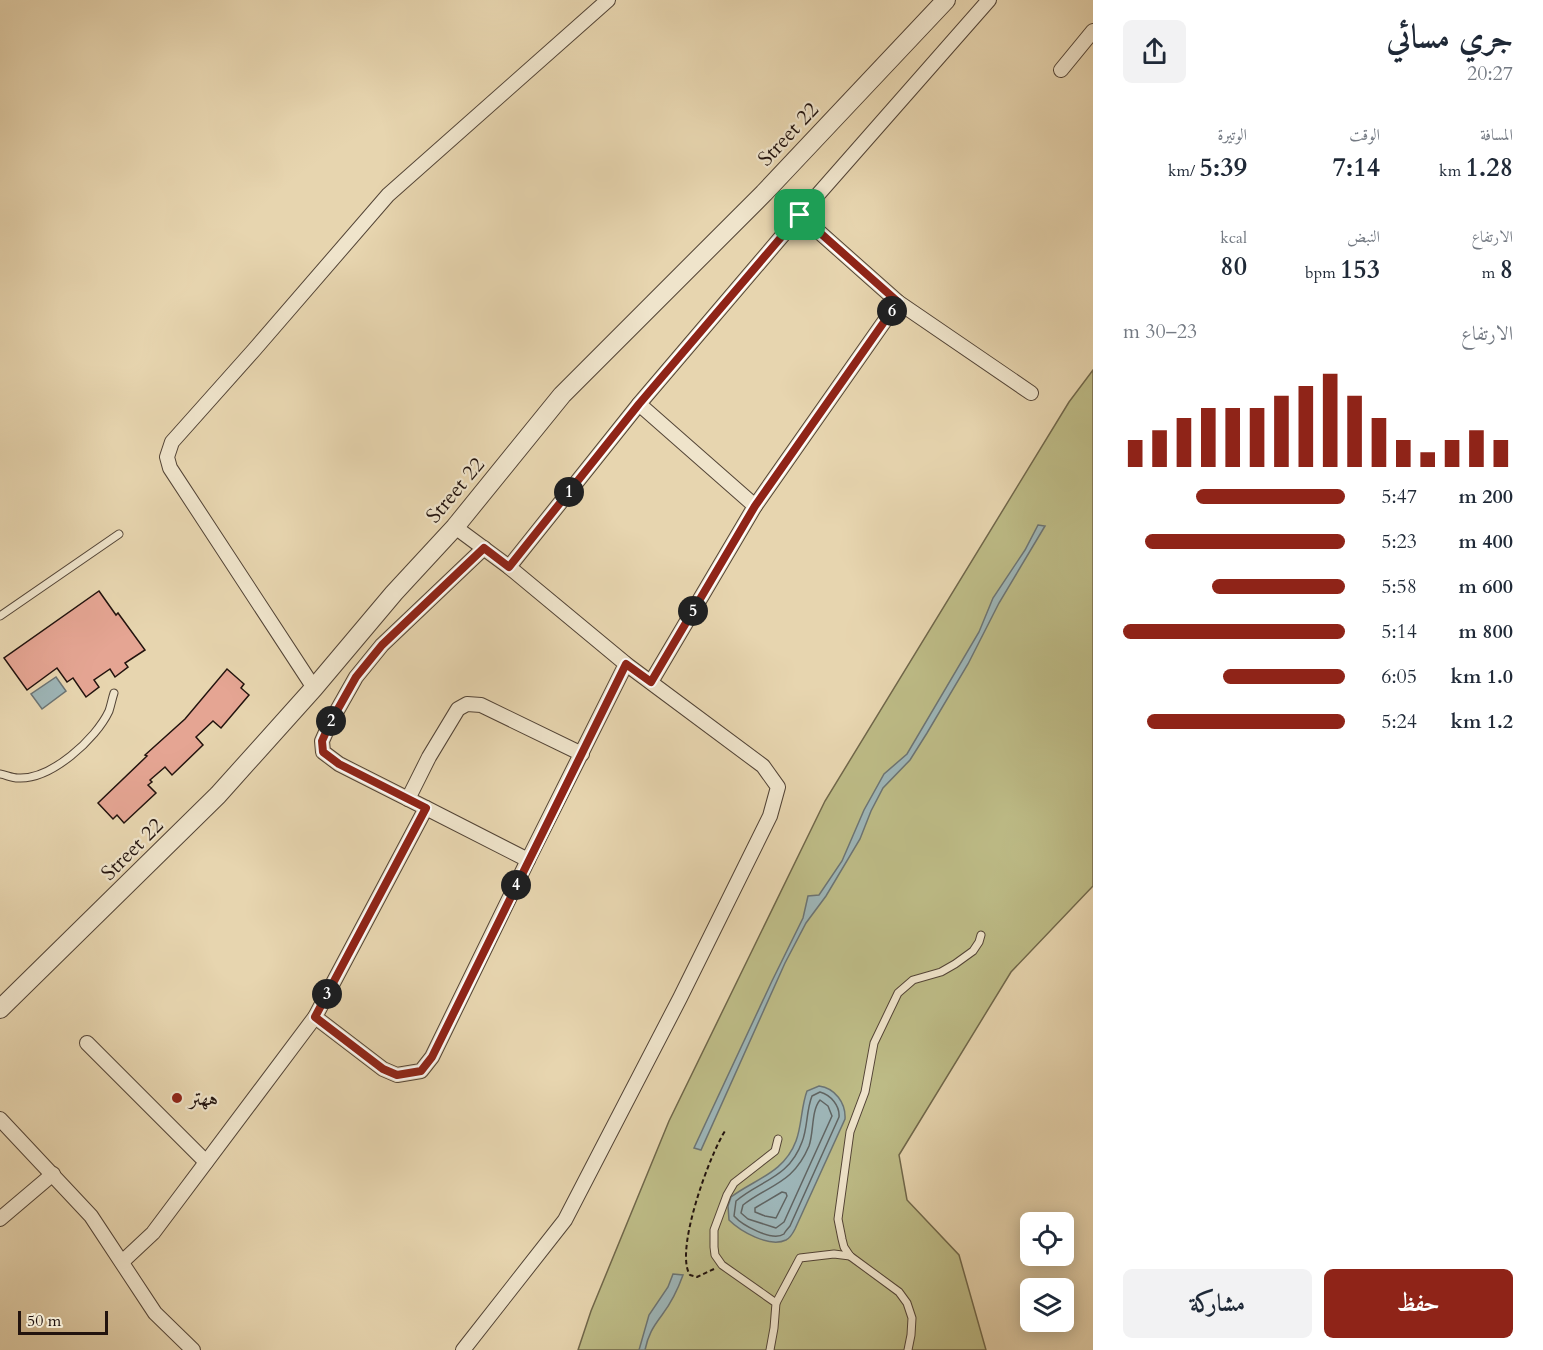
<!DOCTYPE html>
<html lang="ar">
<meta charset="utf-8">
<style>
:root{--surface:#fff;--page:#f2f2f3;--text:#1f2937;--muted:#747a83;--accent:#8f2418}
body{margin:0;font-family:Cardo,Amiri,serif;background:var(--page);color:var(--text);direction:rtl;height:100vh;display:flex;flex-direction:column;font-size:22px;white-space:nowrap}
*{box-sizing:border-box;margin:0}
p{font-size:20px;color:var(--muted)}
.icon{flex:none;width:33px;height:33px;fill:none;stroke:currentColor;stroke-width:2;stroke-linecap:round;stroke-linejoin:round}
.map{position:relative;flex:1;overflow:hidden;direction:ltr}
.sheet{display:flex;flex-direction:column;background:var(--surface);width:450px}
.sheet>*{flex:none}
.fabs{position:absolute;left:1020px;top:1212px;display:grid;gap:12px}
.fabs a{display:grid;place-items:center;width:54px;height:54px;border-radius:9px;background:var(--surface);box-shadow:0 3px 15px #0003;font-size:30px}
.scale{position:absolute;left:18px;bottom:15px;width:90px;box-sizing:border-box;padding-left:6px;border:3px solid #22130e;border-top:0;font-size:16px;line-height:21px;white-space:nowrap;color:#22130e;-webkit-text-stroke:4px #efe4cb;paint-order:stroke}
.pin{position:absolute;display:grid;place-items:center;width:51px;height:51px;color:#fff;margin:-26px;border-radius:12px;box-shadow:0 3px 9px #0006}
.km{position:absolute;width:30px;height:30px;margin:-15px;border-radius:50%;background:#222;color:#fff;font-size:16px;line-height:30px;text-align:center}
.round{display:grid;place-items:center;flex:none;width:63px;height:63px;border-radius:9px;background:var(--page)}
.head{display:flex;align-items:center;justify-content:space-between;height:102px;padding:0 30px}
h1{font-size:33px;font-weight:700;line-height:45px}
.metrics{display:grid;grid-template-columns:repeat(3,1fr);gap:9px;height:102px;padding:6px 30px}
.metrics div{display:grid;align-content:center}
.metrics b{font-size:26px;font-weight:700}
.metrics small{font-size:16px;font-weight:400}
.metrics p{font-size:16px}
.chart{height:168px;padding:12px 30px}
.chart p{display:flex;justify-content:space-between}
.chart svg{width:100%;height:108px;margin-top:6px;stroke:var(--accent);stroke-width:6}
.button{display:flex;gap:12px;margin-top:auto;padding:12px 30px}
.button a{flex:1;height:69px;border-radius:9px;background:var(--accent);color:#fff;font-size:24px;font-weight:700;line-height:69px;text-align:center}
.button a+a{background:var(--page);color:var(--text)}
ul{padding:0 30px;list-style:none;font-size:20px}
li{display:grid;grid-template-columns:96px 72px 1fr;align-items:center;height:45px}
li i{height:15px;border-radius:8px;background:var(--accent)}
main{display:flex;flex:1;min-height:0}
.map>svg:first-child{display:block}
.green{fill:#bdbb86;stroke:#70674a;stroke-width:1.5}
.water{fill:#9db5b7;stroke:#6c7473;stroke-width:1.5}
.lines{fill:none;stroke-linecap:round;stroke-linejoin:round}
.shore{stroke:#606462;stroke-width:1.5}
.building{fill:#e5a593;stroke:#22130e;stroke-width:1.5}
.service-casing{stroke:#534436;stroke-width:9}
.minor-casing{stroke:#534436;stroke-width:16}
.tertiary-casing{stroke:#534436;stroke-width:20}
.path{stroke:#22130e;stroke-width:2;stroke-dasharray:4.5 3;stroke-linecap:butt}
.service{stroke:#efe4cb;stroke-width:7}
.minor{stroke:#efe4cb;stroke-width:14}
.tertiary{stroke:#efe4cb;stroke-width:18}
.route-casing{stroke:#fff;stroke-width:12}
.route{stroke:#8f2418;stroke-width:8}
.poi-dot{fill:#8f2418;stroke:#efe4cb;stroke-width:2}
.labels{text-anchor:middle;stroke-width:4.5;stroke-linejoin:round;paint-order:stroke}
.street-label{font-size:21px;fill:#22130e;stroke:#efe4cb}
.poi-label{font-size:21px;fill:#22130e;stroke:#efe4cb;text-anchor:start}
</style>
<main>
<section class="sheet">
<div class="head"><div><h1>جري مسائي</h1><p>20:27</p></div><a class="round"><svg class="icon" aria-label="share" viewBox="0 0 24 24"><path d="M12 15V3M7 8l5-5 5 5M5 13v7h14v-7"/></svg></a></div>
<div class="metrics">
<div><p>المسافة</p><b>1.28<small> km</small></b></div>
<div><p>الوقت</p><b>7:14</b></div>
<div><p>الوتيرة</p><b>5:39<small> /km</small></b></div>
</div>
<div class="metrics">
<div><p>الارتفاع</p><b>8<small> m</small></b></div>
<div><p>النبض</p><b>153<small> bpm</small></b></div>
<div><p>kcal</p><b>80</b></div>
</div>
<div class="chart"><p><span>الارتفاع</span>23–30 m</p>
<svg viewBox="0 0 160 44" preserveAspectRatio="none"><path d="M5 44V33M15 44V29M25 44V24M35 44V20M45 44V20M55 44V20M65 44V15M75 44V11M85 44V6M95 44V15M105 44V24M115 44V33M125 44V38M135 44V33M145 44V29M155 44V33"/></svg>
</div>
<ul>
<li><b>200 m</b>5:47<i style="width:67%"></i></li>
<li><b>400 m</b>5:23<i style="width:90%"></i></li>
<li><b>600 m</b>5:58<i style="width:60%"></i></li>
<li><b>800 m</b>5:14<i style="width:100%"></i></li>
<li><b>1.0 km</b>6:05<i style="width:55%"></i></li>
<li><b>1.2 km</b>5:24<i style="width:89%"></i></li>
</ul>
<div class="button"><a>حفظ</a><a>مشاركة</a></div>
</section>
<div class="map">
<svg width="1093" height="1350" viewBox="0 0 1093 1350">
<rect width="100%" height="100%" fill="#e7d5af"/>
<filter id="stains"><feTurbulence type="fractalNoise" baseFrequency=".00333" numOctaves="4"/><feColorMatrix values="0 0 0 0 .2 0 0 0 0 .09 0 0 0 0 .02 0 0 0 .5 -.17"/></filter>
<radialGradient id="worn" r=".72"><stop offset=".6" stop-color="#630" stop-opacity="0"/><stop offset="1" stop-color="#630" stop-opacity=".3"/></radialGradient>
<path class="green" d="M1093,370V886L1011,972L899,1155L907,1200L959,1255L986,1350H578L591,1311L669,1121L825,801L1069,402Z"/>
<g class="water">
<path d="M1038,525L1045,526L999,603L968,664L927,733L910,760L883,788L871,811L860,839L826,896L806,923L785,963L701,1150L694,1148L772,981L803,918L808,896L819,895L842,861L864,810L884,774L907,754L979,632L993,598L1025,550Z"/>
<path d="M56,677L66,691L42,709L31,694Z"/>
<path d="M819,1086C835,1088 846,1103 845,1119L795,1229C793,1233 790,1238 786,1240C769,1248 740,1231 729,1220L728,1206L731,1197C755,1179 784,1173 796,1141C802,1125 801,1107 807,1091Z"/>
<path d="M673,1274L683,1275C678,1289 671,1303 662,1315C653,1327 648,1335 645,1350H639L649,1315L668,1287Z"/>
</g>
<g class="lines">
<g class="shore">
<path d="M820,1092C831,1095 840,1106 839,1117L790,1226C790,1226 784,1233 784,1234C772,1242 742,1225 734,1216L736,1201C761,1180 789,1178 802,1142C808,1127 806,1111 812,1096Z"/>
<path d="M820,1100L828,1106L832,1116L784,1222L776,1228L748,1219L741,1213L743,1205C770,1184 793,1184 809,1146C814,1132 811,1111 820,1100Z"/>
<path d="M782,1192L786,1193L787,1196L776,1218L765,1216L755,1212V1208Z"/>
</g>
</g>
<g class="building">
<path d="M99,591L116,615L118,613L145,650L125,663L128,667L115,677L110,669L94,680L99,687L86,697L73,678L67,682L57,668L27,690L4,658Z"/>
<path d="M227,669L244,684L241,688L249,695L221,728L213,721L196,737L203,745L172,775L165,767L150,780L152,782L148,785L156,793L124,823L117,815L113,819L98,803L147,756L145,755L185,719Z"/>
</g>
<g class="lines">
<defs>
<g id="service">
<path d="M0,616L119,534"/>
<path d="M0,774C6,775 12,778 18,778C51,780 96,739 109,711C111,705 112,699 114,693"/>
<path d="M776,1303L800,1258L834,1254L850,1256"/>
<path d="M770,1350L774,1328L776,1303L722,1265L715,1255L714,1247V1230L727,1195L734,1183L775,1151L778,1139"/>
<path d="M908,1350L911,1335L912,1318L907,1303L899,1292L850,1256L844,1247L842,1239L838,1219L850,1132L865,1092L874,1043L898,993L913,980L941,972L955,964L973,951L979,942L981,935"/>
</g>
<g id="minor">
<path d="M1061,70L1093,31"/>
<path d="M800,215L898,302"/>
<path d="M639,404L755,506"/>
<path d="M455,527L509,567L626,664L763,766L778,787L770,816L680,998L565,1220L463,1350"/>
<path d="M509,567L639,404L800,215L989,0"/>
<path d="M651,682L755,506L898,302L1031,393"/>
<path d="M314,688L170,468L167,457L172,442L254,350L388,195L608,0"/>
<path d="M408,799L429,757L458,709L467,704L481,705L582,754"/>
<path d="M426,808L339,764L323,752L322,741L330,723L356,677L382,645L484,548"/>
<path d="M315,1017L383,1069L397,1075L421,1071L432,1057L528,860"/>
<path d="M87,1043L206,1162"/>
<path d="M0,1119L91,1216L155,1313L193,1350"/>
<path d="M0,1219L53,1174"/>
<path d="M122,1262L153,1233L315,1017L426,808L528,860L626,664"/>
</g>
<path id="tertiary" d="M0,1009L218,795L314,688L394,593L455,527L562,395L764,193L946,0"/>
</defs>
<use href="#service" class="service-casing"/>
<use href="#minor" class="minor-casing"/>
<use href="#tertiary" class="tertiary-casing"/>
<path class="path" d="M714,1269L697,1277L690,1275C674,1251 710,1154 725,1131"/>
<use href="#service" class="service"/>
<use href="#minor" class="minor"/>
<use href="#tertiary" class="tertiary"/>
</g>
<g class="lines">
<defs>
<path id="route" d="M800,215L898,302L755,506L651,682L626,664L432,1057L421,1071L397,1075L383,1069L315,1017L426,808L339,764L323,752L322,741L330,723L356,677L382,645L484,548L509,567L639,404Z"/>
</defs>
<use href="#route" class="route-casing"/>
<use href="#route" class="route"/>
</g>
<circle class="poi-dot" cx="177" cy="1098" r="6"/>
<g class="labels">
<g class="street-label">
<text transform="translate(788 134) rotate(-47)" y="7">Street 22</text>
<text transform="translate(455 490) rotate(-50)" y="7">Street 22</text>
<text transform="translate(132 849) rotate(-45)" y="7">Street 22</text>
</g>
<g class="poi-label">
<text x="189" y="1105">ههتر</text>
</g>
</g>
<rect width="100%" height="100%" filter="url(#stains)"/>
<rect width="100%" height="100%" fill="url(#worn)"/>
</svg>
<div class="fabs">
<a><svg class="icon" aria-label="locate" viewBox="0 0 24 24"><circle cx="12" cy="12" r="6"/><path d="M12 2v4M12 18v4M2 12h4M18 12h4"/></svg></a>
<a><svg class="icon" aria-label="layers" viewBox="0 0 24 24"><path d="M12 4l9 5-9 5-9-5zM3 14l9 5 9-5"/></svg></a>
</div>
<div class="scale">50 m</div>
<div class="pin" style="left:800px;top:215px;background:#1e9e55"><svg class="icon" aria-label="arrive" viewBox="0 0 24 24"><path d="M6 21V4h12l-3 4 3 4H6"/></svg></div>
<b class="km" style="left:569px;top:492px">1</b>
<b class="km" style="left:331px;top:721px">2</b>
<b class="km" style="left:327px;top:994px">3</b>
<b class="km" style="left:516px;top:885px">4</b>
<b class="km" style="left:693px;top:611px">5</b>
<b class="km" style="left:892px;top:311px">6</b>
</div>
</main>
